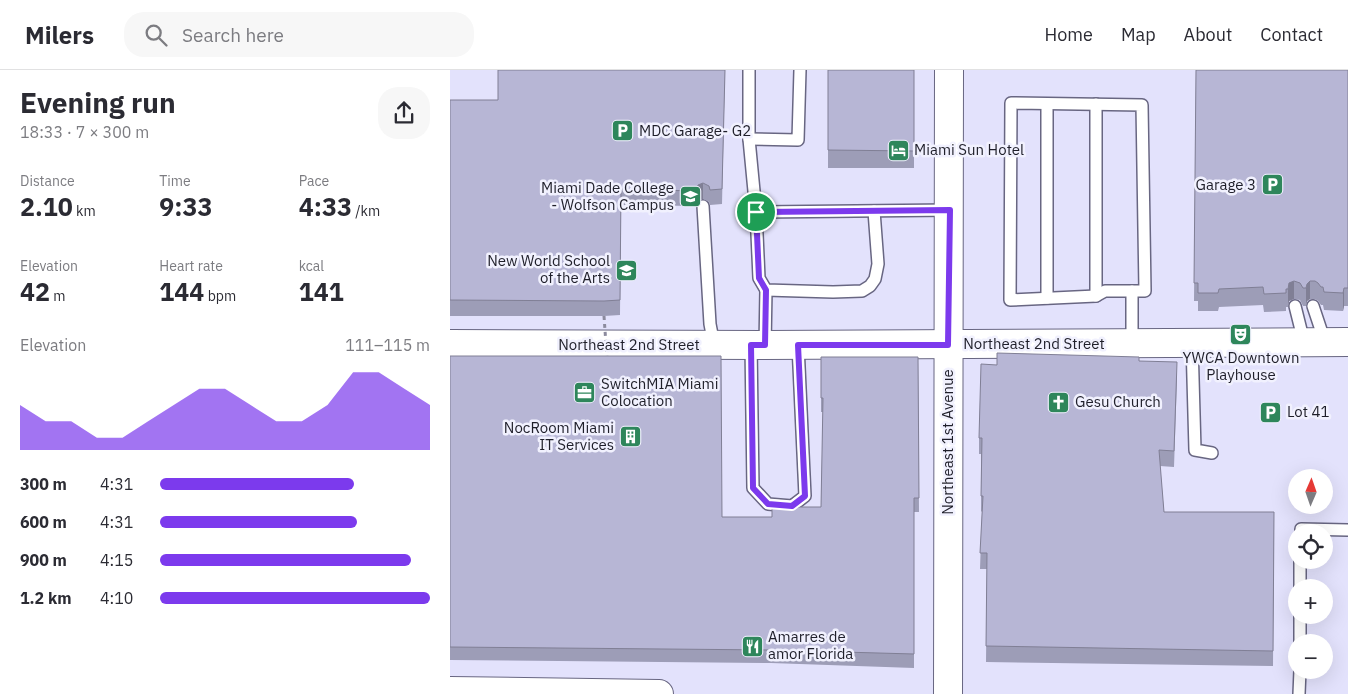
<!DOCTYPE html>
<meta charset="utf-8">
<style>
:root{--surface:#fff;--page:#f7f7f7;--text:#2b2b33;--muted:#7c7c81;--line:#e1e1e2;--accent:#7c3aed}
body{margin:0;font-family:"IBM Plex Sans",sans-serif;background:var(--page);color:var(--text);height:100vh;display:flex;flex-direction:column;font-size:19px;white-space:nowrap}
*{box-sizing:border-box;margin:0}
p{font-size:16px;color:var(--muted)}
.icon{flex:none;width:28px;height:28px;fill:none;stroke:currentColor;stroke-width:2;stroke-linecap:round;stroke-linejoin:round}
.map{position:relative;flex:1;overflow:hidden}
.drawer{display:flex;flex-direction:column;background:var(--surface);width:450px}
.drawer>*{flex:none}
.needle{width:32px;rotate:2deg}
.tools{position:absolute;left:838px;top:399px;display:grid;gap:10px}
.tools a{display:grid;place-items:center;width:45px;height:45px;border-radius:50%;background:var(--surface);box-shadow:0 5px 20px #0002;font-size:25px}
.pin{position:absolute;display:grid;place-items:center;width:42px;height:42px;color:#fff;margin:-21px;border:2px solid #fff;border-radius:50%;box-shadow:0 1px 5px #0007}
.round{display:grid;place-items:center;flex:none;width:52px;height:52px;border-radius:20px;background:var(--page)}
.head{display:flex;align-items:center;justify-content:space-between;height:85px;padding:0 20px}
h1{font-size:28px;font-weight:700;line-height:38px}
.metrics{display:grid;grid-template-columns:repeat(3,1fr);gap:8px;height:85px;padding:5px 20px}
.metrics div{display:grid;align-content:center}
.metrics b{font-size:25px;font-weight:700}
.metrics small{font-size:14px;font-weight:400}
.metrics p{font-size:14px}
.chart{height:140px;padding:10px 20px}
.chart p{display:flex;justify-content:space-between}
.chart svg{width:100%;height:90px;margin-top:5px;fill:var(--accent);opacity:.7}
ul{padding:0 20px;list-style:none;font-size:16px}
li{display:grid;grid-template-columns:80px 60px 1fr;align-items:center;height:38px}
li i{height:12px;border-radius:6px;background:var(--accent)}
header{display:flex;align-items:center;gap:30px;box-sizing:border-box;height:70px;padding:0 25px;background:var(--surface);border-bottom:1px solid var(--line)}
header strong{font-size:24px}
nav{display:flex;gap:28px;margin-inline-start:auto;font-size:18px}
.search{width:350px;height:45px;background:var(--page);display:flex;align-items:center;gap:12px;box-sizing:border-box;padding:0 18px;border-radius:20px;color:var(--muted);font-size:19px}
main{display:flex;flex:1;min-height:0}
.map>svg:first-child{display:block}
.lines{fill:none;stroke-linecap:round;stroke-linejoin:round}
.service-casing{stroke:#686682;stroke-width:14}
.tertiary-casing{stroke:#686682;stroke-width:30}
.secondary-casing{stroke:#686682;stroke-width:30}
.service{stroke:#fff;stroke-width:11}
.tertiary{stroke:#fff;stroke-width:28}
.secondary{stroke:#fff;stroke-width:28}
.path-bridge{stroke:#8c8b9e;stroke-width:3;stroke-dasharray:4 4;stroke-linecap:butt}
.wall{fill:#9d9db7}
.shaded-wall{fill:#807f95}
.building{fill:#b7b6d5;stroke:#807f95}
.route-casing{stroke:#fff;stroke-width:10}
.route{stroke:#7c3aed;stroke-width:6}
.labels{text-anchor:middle;stroke-width:5;stroke-linejoin:round;paint-order:stroke}
.poi-label{font-size:15px;fill:#1f1f2a;stroke:#f1f1fe;text-anchor:start}
.street-label{font-size:15px;fill:#1f1f2a;stroke:#f1f1fe}
</style>
<header>
<strong>Milers</strong>
<div class="search"><svg class="icon" aria-label="search" viewBox="0 0 24 24"><circle cx="10" cy="10" r="6"/><path d="M15 15l6 6"/></svg>Search here</div>
<nav><a>Home</a><a>Map</a><a>About</a><a>Contact</a></nav>
</header>
<main>
<section class="drawer">
<div class="head"><div><h1>Evening run</h1><p>18:33 · 7 × 300 m</p></div><a class="round"><svg class="icon" aria-label="share" viewBox="0 0 24 24"><path d="M12 15V3M7 8l5-5 5 5M5 13v7h14v-7"/></svg></a></div>
<div class="metrics">
<div><p>Distance</p><b>2.10<small> km</small></b></div>
<div><p>Time</p><b>9:33</b></div>
<div><p>Pace</p><b>4:33<small> /km</small></b></div>
</div>
<div class="metrics">
<div><p>Elevation</p><b>42<small> m</small></b></div>
<div><p>Heart rate</p><b>144<small> bpm</small></b></div>
<div><p>kcal</p><b>141</b></div>
</div>
<div class="chart"><p><span>Elevation</span>111–115 m</p>
<svg viewBox="0 0 160 44" preserveAspectRatio="none"><path d="M0 44V22L10 30L20 30L30 38L40 38L50 30L60 22L70 14L80 14L90 22L100 30L110 30L120 22L130 6L140 6L150 14L160 22V44z"/></svg>
</div>
<ul>
<li><b>300 m</b>4:31<i style="width:72%"></i></li>
<li><b>600 m</b>4:31<i style="width:73%"></i></li>
<li><b>900 m</b>4:15<i style="width:93%"></i></li>
<li><b>1.2 km</b>4:10<i style="width:100%"></i></li>
</ul>
</section>
<div class="map">
<svg width="898" height="624" viewBox="0 0 898 624">
<rect width="100%" height="100%" fill="#e3e2fc"/>
<g class="lines">
<defs>
<g id="service">
<path d="M299,0V69L306,142L309,208L316,220L383,222L412,221L420,216L425,209L428,194L424,141"/>
<path d="M561,33L692,35L695,221H655L646,226L560,230Z"/>
<path d="M299,69L348,70L350,0"/>
<path d="M253,136L260,254L264,275"/>
<path d="M306,142L499,140"/>
<path d="M646,226V34"/>
<path d="M597,228V34"/>
<path d="M845,236L854,272"/>
<path d="M863,236L875,272"/>
<path d="M682,273V221"/>
<path d="M742,273L745,380L762,383"/>
<path d="M301,275L303,418L318,434L342,436L355,426L348,275"/>
<path d="M315,275L316,220"/>
<path d="M851,462V459L898,460"/>
<path d="M850,518V490"/>
<path d="M850,572V545"/>
<path d="M849,624L850,600"/>
</g>
<path id="tertiary" d="M0,274L315,275L898,272"/>
<g id="secondary">
<path d="M0,621L209,624"/>
<path d="M498,624L499,0"/>
</g>
</defs>
<use href="#service" class="service-casing"/>
<use href="#tertiary" class="tertiary-casing"/>
<use href="#secondary" class="secondary-casing"/>
<use href="#service" class="service"/>
<use href="#tertiary" class="tertiary"/>
<use href="#secondary" class="secondary"/>
<path class="path-bridge" d="M154,246L157,289"/>
</g>
<g class="wall">
<path d="M275,0L272,134L260,135L259,132L253,129L248,130L246,136L171,135L170,245L154,246H0V30H48Z"/>
<rect x="378" y="0" width="86" height="98"/>
<path d="M746,0H898V236H894L893,241L874,240L873,235H871L868,231L865,229H860L857,231L856,236H853L850,230L844,229L839,231L838,237H836V241L814,242L813,235L769,237L768,241H748V231H744Z"/>
<path d="M0,286L272,447H322L371,437L373,342H371V287H468L469,442H464V598L321,593L0,590Z"/>
<path d="M689,291L727,308L724,397L710,396L714,442H824L823,596L536,592L537,499H530L532,442L531,441V384H529V368L547,295Z"/>
</g>
<g class="shaded-wall">
<path d="M253,113V129L248,130L246,136V121L248,115Z"/>
<path d="M844,211V229L839,231L838,237V219L839,213Z"/>
<path d="M860,211V229L857,231L856,236V218L857,214Z"/>
<path d="M894,218V236L893,241V223Z"/>
</g>
<g class="building">
<path d="M48,0H275L272,119L260,120L259,116L253,113L248,115L246,121L171,119L170,230L154,231L0,230V30H48Z"/>
<path d="M378,0H464V81L378,80Z"/>
<path d="M746,0H898V218H894L893,223L874,222L873,217H871L868,213L865,211H860L857,214L856,218H853L850,213L844,211L839,213L838,219H836V223L814,224L813,217L769,219L768,223H748V213H744Z"/>
<path d="M547,283L689,287V291L727,292L724,381L709,380L714,442H824L823,581L536,576L537,483H530L533,426H531L532,368H529L531,294L547,295Z"/>
<path d="M0,286H271L272,447H322V437H371L373,328H371V287H468L469,428H464V584L321,580L0,577Z"/>
</g>
<g class="lines">
<defs>
<path id="route" d="M500,140L498,275H348L355,426L342,436L318,434L303,418L301,275H315L316,220L309,208L306,142Z"/>
</defs>
<use href="#route" class="route-casing"/>
<use href="#route" class="route"/>
</g>
<defs>
<symbol id="parking-square" viewBox="-11 -11 22 22"><rect x="-9" y="-9" width="18" height="18" rx="4" fill="#2e865b" stroke="#f1f1fe"/><path d="M-3.5-5.5H1a3.5 3.5 0 0 1 0 7H-1V5.5H-3.5ZM-1-3.4V-.6H.8a1.4 1.4 0 0 0 0-2.8Z" fill="#fff"/></symbol>
<symbol id="hotel-square" viewBox="-11 -11 22 22"><rect x="-9" y="-9" width="18" height="18" rx="4" fill="#2e865b" stroke="#f1f1fe"/><path d="M-6-4.5h1.5V1H6V5H4.5V3h-9V5H-6ZM-4 0a1.8 1.8 0 1 1 3.6 0ZM.5 0V-2.5h3Q6-2.5 6 0Z" fill="#fff"/></symbol>
<symbol id="university-square" viewBox="-11 -11 22 22"><rect x="-9" y="-9" width="18" height="18" rx="4" fill="#2e865b" stroke="#f1f1fe"/><path d="M0-5L7-2L0 1L-7-2ZM-4 1L0 2.5L4 1V4Q0 6-4 4Z" fill="#fff"/></symbol>
<symbol id="theatre-square" viewBox="-11 -11 22 22"><rect x="-9" y="-9" width="18" height="18" rx="4" fill="#2e865b" stroke="#f1f1fe"/><path d="M-5-5.5Q0-4 5-5.5V0Q5 5 0 6Q-5 5-5 0ZM-3.3-2.5H-1v1.5H-3.3ZM1-2.5H3.3v1.5H1ZM-2.8 1Q0 5.5 2.8 1Z" fill="#fff"/></symbol>
<symbol id="office-square" viewBox="-11 -11 22 22"><rect x="-9" y="-9" width="18" height="18" rx="4" fill="#2e865b" stroke="#f1f1fe"/><path d="M-6-3h4V-5.5h4V-3h4V5H-6ZM-1-4.5V-3h2v-1.5ZM-6 0V1H6V0Z" fill="#fff"/></symbol>
<symbol id="church-square" viewBox="-11 -11 22 22"><rect x="-9" y="-9" width="18" height="18" rx="4" fill="#2e865b" stroke="#f1f1fe"/><path d="M-1.2-6h2.4v3.5h3.3v2.4h-3.3V6h-2.4V-.1h-3.3v-2.4h3.3Z" fill="#fff"/></symbol>
<symbol id="building-square" viewBox="-11 -11 22 22"><rect x="-9" y="-9" width="18" height="18" rx="4" fill="#2e865b" stroke="#f1f1fe"/><path d="M-4-6H4V6H1V3H-1V6H-4ZM-2.5-4.3h1.7v1.8h-1.7ZM.8-4.3h1.7v1.8H.8ZM-2.5-1h1.7V.8h-1.7ZM.8-1h1.7V.8H.8Z" fill="#fff"/></symbol>
<symbol id="restaurant-square" viewBox="-11 -11 22 22"><rect x="-9" y="-9" width="18" height="18" rx="4" fill="#2e865b" stroke="#f1f1fe"/><path d="M-5-6h1v4h1v-4h1v4h1v-4h1v5L-1.5 .5V6h-2V.5L-5-1ZM5-6V6H3V1.5H1.5Q1.5-4 5-6Z" fill="#fff"/></symbol>
</defs>
<g fill-rule="evenodd">
<use href="#parking-square" x="160" y="48" width="25" height="25"/>
<use href="#hotel-square" x="436" y="68" width="25" height="25"/>
<use href="#parking-square" x="810" y="102" width="25" height="25"/>
<use href="#university-square" x="228" y="114" width="25" height="25"/>
<use href="#university-square" x="164" y="188" width="25" height="25"/>
<use href="#theatre-square" x="778" y="252" width="25" height="25"/>
<use href="#office-square" x="122" y="310" width="25" height="25"/>
<use href="#church-square" x="596" y="320" width="25" height="25"/>
<use href="#parking-square" x="808" y="330" width="25" height="25"/>
<use href="#building-square" x="168" y="354" width="25" height="25"/>
<use href="#restaurant-square" x="290" y="564" width="25" height="25"/>
</g>
<g class="labels">
<g class="poi-label">
<text x="189" y="66">MDC Garage- G2</text>
<text x="464" y="85">Miami Sun Hotel</text>
<text x="806" y="120" text-anchor="end">Garage 3</text>
<text x="224" y="123" text-anchor="end">Miami Dade College<tspan x="224" dy="17">- Wolfson Campus</tspan></text>
<text x="160" y="196" text-anchor="end">New World School<tspan x="160" dy="17">of the Arts</tspan></text>
<text x="791" y="293" text-anchor="middle">YWCA Downtown<tspan x="791" dy="17">Playhouse</tspan></text>
<text x="151" y="319">SwitchMIA Miami<tspan x="151" dy="17">Colocation</tspan></text>
<text x="625" y="337">Gesu Church</text>
<text x="837" y="347">Lot 41</text>
<text x="164" y="363" text-anchor="end">NocRoom Miami<tspan x="164" dy="17">IT Services</tspan></text>
<text x="318" y="572">Amarres de<tspan x="318" dy="17">amor Florida</tspan></text>
</g>
<g class="street-label">
<text x="584" y="279">Northeast 2nd Street</text>
<text x="179" y="280">Northeast 2nd Street</text>
<text transform="translate(498 372) rotate(-90)" y="5">Northeast 1st Avenue</text>
</g>
</g>
</svg>
<div class="tools">
<a><svg class="needle" viewBox="-14 -14 28 28"><path d="M0-13l5 13h-10z" fill="#e53935"/><path d="M0 13l5-13h-10z" fill="#7c7c81"/></svg></a>
<a><svg class="icon" aria-label="locate" viewBox="0 0 24 24"><circle cx="12" cy="12" r="6"/><path d="M12 2v4M12 18v4M2 12h4M18 12h4"/></svg></a>
<a>+</a>
<a>−</a>
</div>
<div class="pin" style="left:306px;top:142px;background:#1e9e55"><svg class="icon" aria-label="arrive" viewBox="0 0 24 24"><path d="M6 21V4h12l-3 4 3 4H6"/></svg></div>
</div>
</main>
